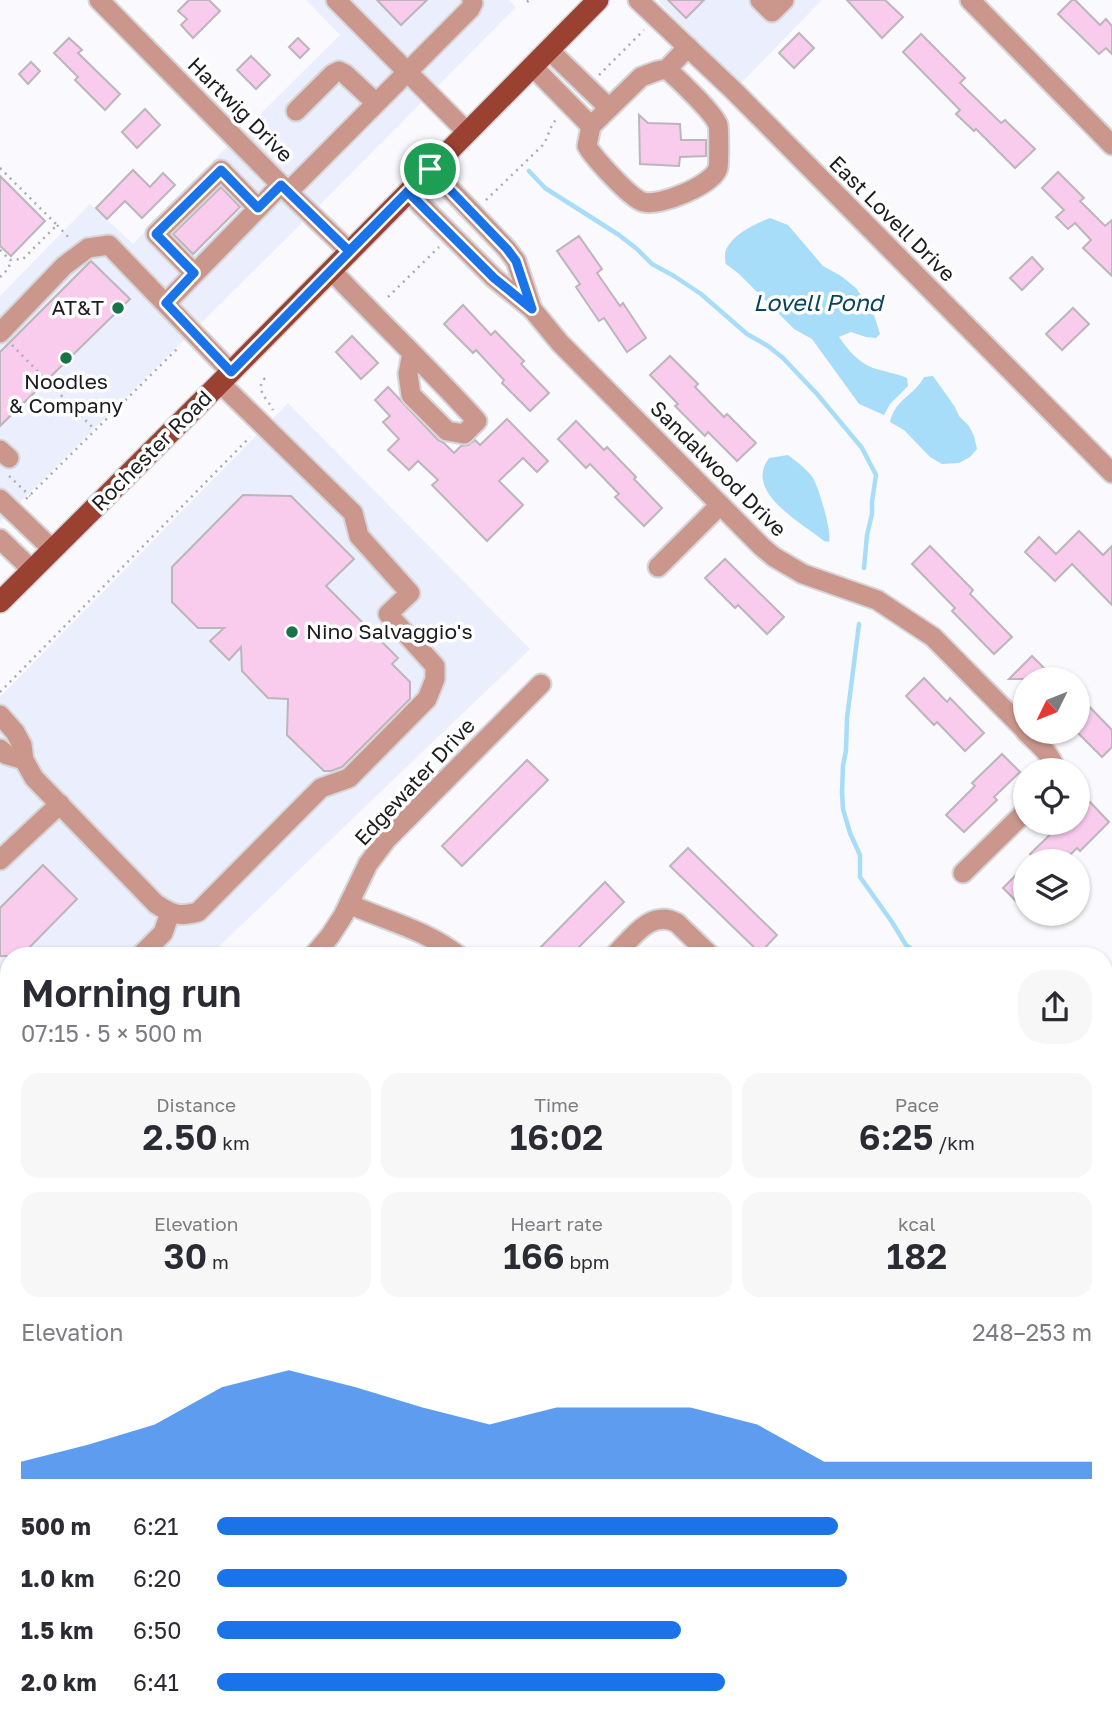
<!DOCTYPE html>
<meta charset="utf-8">
<style>
:root{--surface:#fff;--page:#f7f7f7;--text:#2b2b33;--muted:#7c7c81;--accent:#1a73e8}
body{margin:0;font-family:"Golos Text",sans-serif;background:var(--page);color:var(--text);height:100vh;display:flex;flex-direction:column;font-size:26px;white-space:nowrap}
*{box-sizing:border-box;margin:0}
p{font-size:23px;color:var(--muted)}
.icon{flex:none;width:38px;height:38px;fill:none;stroke:currentColor;stroke-width:2;stroke-linecap:round;stroke-linejoin:round}
.map{position:relative;flex:1;overflow:hidden}
.details{position:absolute;left:0px;top:947px;width:1113px;height:779px;display:flex;flex-direction:column;background:var(--surface);border-radius:28px 28px 0 0;box-shadow:0 2px 5px #0004}
.details>*{flex:none}
.needle{width:46px;rotate:227deg}
.controls{position:absolute;left:1013px;top:667px;display:grid;gap:14px}
.controls a{display:grid;place-items:center;width:77px;height:77px;border-radius:50%;background:var(--surface);box-shadow:0 2px 5px #0004;font-size:35px}
.pin{position:absolute;display:grid;place-items:center;width:60px;height:60px;color:#fff;margin:-30px;border:4px solid #fff;border-radius:50%;box-shadow:0 2px 7px #0007}
.round{display:grid;place-items:center;flex:none;width:74px;height:74px;border-radius:28px;background:var(--page)}
.overview{display:flex;align-items:center;justify-content:space-between;height:119px;padding:0 21px}
h1{font-size:38px;font-weight:600;line-height:52px}
.figures{display:grid;grid-template-columns:repeat(3,1fr);gap:10px;height:119px;padding:7px 21px}
.figures div{display:grid;align-content:center;border-radius:18px;background:var(--page);text-align:center}
.figures b{font-size:35px;font-weight:600}
.figures small{font-size:19px;font-weight:400}
.figures p{font-size:19px}
.chart{height:196px;padding:14px 21px}
.chart p{display:flex;justify-content:space-between}
.chart svg{width:100%;height:126px;margin-top:7px;fill:var(--accent);opacity:.7}
ul{padding:0 21px;list-style:none;font-size:23px}
li{display:grid;grid-template-columns:112px 84px 1fr;align-items:center;height:52px}
li i{height:18px;border-radius:9px;background:var(--accent)}
.map>svg:first-child{display:block}
.built{fill:#ebeefd}
.water{fill:#a7ddf8}
.lines{fill:none;stroke-linecap:round;stroke-linejoin:round}
.stream{stroke:#a7ddf8;stroke-width:4.5}
.building{fill:#f9ccee;stroke:#bcb5ba;stroke-width:2}
.minor-casing{stroke:#d6d6da;stroke-width:23}
.major-casing{stroke:#d6d6da;stroke-width:24}
.path{stroke:#ababb0;stroke-width:2.5;stroke-dasharray:2 5;stroke-linecap:butt}
.minor{stroke:#cb978c;stroke-width:19}
.major{stroke:#9a4131;stroke-width:21}
.route-casing{stroke:#fff;stroke-width:14}
.route{stroke:#1a73e8;stroke-width:9}
.poi-dot{fill:#197348;stroke:#fff;stroke-width:2.5}
.labels{text-anchor:middle;stroke-width:7;stroke-linejoin:round;paint-order:stroke}
.street-label{font-size:21px;fill:#1c1c1f;stroke:#fff}
.poi-label{font-size:21px;fill:#1c1c1f;stroke:#fff;text-anchor:end}
.water-label{font-size:23px;font-style:italic;fill:#07445a;stroke:#fff}
</style>
<div class="map">
<svg width="1112" height="1725" viewBox="0 0 1112 1725">
<rect width="100%" height="100%" fill="#f9f9fe"/>
<g class="built">
<path d="M306,0H509L516,7L296,229L0,522V296L90,204L133,244L223,151L340,35Z"/>
<path d="M659,0H822L739,85L660,3Z"/>
<path d="M288,403L530,649L210,955L9,956V1145L0,1136V697Z"/>
<path d="M0,1250L9,1259V1285L0,1294Z"/>
</g>
<g class="water">
<path d="M770,218L788,225L823,266L841,276L856,288L874,315L880,334L876,338L866,337L851,332L839,337C848,350 858,362 873,368C885,372 896,373 907,378L908,386L890,404L884,415L859,404L812,339L794,329L739,274L726,264C725,263 725,253 725,253C730,235 755,224 770,218Z"/>
<path d="M933,376L955,407L959,416L969,426L974,436L977,449L970,457L959,463L942,464L930,457L904,430L890,422C895,399 914,396 924,377Z"/>
<path d="M788,455C797,462 806,468 813,478C819,488 832,532 829,542L824,541C802,523 743,492 769,458Z"/>
</g>
<g class="lines">
<g class="stream">
<path d="M529,171L545,188L619,235L637,249L652,264L674,276L701,294L747,334L768,346L783,358L817,394L862,448L876,475L872,502V514L867,535L864,568"/>
<path d="M859,624L847,718L846,750L843,766L842,792L843,809L850,833L860,855V877L892,922L906,945L913,950L915,956"/>
<path d="M1094,1717L1098,1725"/>
</g>
</g>
<g class="building">
<path d="M189,0H209L220,11L193,38L181,25L187,19L178,11Z"/>
<path d="M377,0H427L401,25Z"/>
<path d="M668,0H704L686,18Z"/>
<path d="M847,0H885L903,17L882,38Z"/>
<path d="M1072,0H1075L1100,25L1106,19L1112,26V54L1106,48L1099,54L1058,14Z"/>
<path d="M799,33L814,48L794,68L779,53Z"/>
<path d="M921,34L965,78L960,83L1001,123L1005,120L1035,149L1015,168L976,129L974,131L956,114L960,110L903,52Z"/>
<path d="M69,38L82,50L78,53L120,94L105,110L75,80L78,77L54,53Z"/>
<path d="M298,38L309,49L300,58L289,47Z"/>
<path d="M251,56L270,75L256,89L237,70Z"/>
<path d="M31,62L40,71L28,84L19,74Z"/>
<path d="M145,109L160,125L137,148L122,132Z"/>
<path d="M639,115L648,123L680,124L681,140H706V156L680,157L679,166L640,164Z"/>
<path d="M133,170L150,187L163,173L175,185L142,218L125,201L107,219L96,208Z"/>
<path d="M1058,172L1084,198L1080,201L1105,226L1112,220V276L1083,248L1091,240L1075,223L1068,229L1056,217L1064,210L1042,188Z"/>
<path d="M0,176L45,221L11,256L0,246Z"/>
<path d="M221,187L240,207L193,254L173,234Z"/>
<path d="M579,236L602,269L597,273L620,306L623,303L646,338L627,352L604,318L599,321L576,287L580,284L557,251Z"/>
<path d="M1032,257L1043,269L1022,290L1010,278Z"/>
<path d="M91,261L130,299L0,426V352Z"/>
<path d="M463,305L491,335L495,331L524,361L521,364L549,393L530,411L502,383L504,380L476,350L473,353L444,324Z"/>
<path d="M1073,308L1089,324L1062,350L1046,334Z"/>
<path d="M352,336L378,363L361,379L336,352Z"/>
<path d="M670,356L698,384L695,387L724,417L727,414L756,443L737,461L708,432L705,436L675,406L678,404L650,375Z"/>
<path d="M388,387L438,440L444,443L454,453L461,446L468,445L475,440L480,445L507,419L548,461L537,472L523,458L499,481L523,505L487,541L432,485L438,480L418,461L409,470L388,450L399,439L383,422L390,416L375,400Z"/>
<path d="M576,421L604,450L607,447L636,477L634,479L662,508L644,526L615,497L619,494L590,464L586,468L558,439Z"/>
<path d="M243,495L291,496L354,559L326,586L398,658L392,664L410,682V699L342,767L331,771H324L287,735L288,699L268,698L242,671L241,647L229,660L210,641L224,628H198L172,602V567Z"/>
<path d="M1079,531L1103,555L1112,546V605L1072,564L1055,581L1025,552L1039,537L1056,554Z"/>
<path d="M930,546L973,590L970,594L1012,637L994,654L952,611L955,608L912,564Z"/>
<path d="M725,559L784,617L767,634L738,605L735,608L705,578Z"/>
<path d="M1032,656L1055,679H1009Z"/>
<path d="M924,678L947,702L950,698L984,733L965,751L937,722L934,725L906,696Z"/>
<path d="M1078,695L1112,730V747L1102,757L1078,733Z"/>
<path d="M1002,754L1020,772L994,797L997,800L964,832L946,815L975,786L972,783Z"/>
<path d="M527,760L548,780L462,866L442,846Z"/>
<path d="M1090,802L1109,822L1080,851L1077,848L1064,861H1036L1030,854L1060,825L1063,828L1069,822H1078V814Z"/>
<path d="M688,848L777,935L760,953L670,866Z"/>
<path d="M43,865L77,899L21,956H0V908Z"/>
<path d="M1026,865V911L1003,888Z"/>
<path d="M605,882L624,902L570,956H532Z"/>
</g>
<g class="lines">
<defs>
<g id="minor">
<path d="M99,0L288,192L349,251"/>
<path d="M336,0L467,132"/>
<path d="M638,0L733,90L1112,473"/>
<path d="M760,0L772,12L784,0"/>
<path d="M970,0L1112,145"/>
<path d="M549,50L609,108"/>
<path d="M533,67L591,126"/>
<path d="M667,69L657,71L641,77L591,126L587,146C594,158 630,198 643,202C659,207 713,185 718,168C719,164 719,128 718,125C714,113 678,79 667,69L688,47"/>
<path d="M296,111L333,74L339,71L345,74L376,103"/>
<path d="M288,192L470,9L473,3L472,0"/>
<path d="M408,192L494,278L532,309L516,261L507,249L431,169"/>
<path d="M331,270C379,321 430,369 477,421L464,434L447,431L411,395L408,374L412,353"/>
<path d="M194,273L156,234L221,170L258,208"/>
<path d="M166,303L281,185"/>
<path d="M532,309L560,343L762,547L774,557L803,574L877,600L933,637L1026,731"/>
<path d="M0,333L64,266L88,248L109,245L231,372"/>
<path d="M0,450L9,458"/>
<path d="M0,499L52,549"/>
<path d="M0,539L32,570"/>
<path d="M658,567L720,505"/>
<path d="M0,715L15,732L22,745L24,760L34,778L156,904C173,915 179,917 198,912L321,788L349,778L427,699L435,679V666L388,614L410,593L359,536L353,513L220,383"/>
<path d="M1026,732C1037,743 1052,754 1055,770"/>
<path d="M0,749L7,755L24,760"/>
<path d="M0,860L60,804"/>
<path d="M963,873L1026,811"/>
<path d="M349,904C387,921 426,930 459,956"/>
<path d="M140,956L163,933L170,913"/>
<path d="M313,956L330,936L343,916L368,864L386,840L541,684"/>
<path d="M614,956C631,939 651,908 677,923L711,956"/>
<path d="M0,1109L9,1088"/>
<path d="M0,1197L9,1206"/>
<path d="M1104,1410L1112,1402"/>
<path d="M0,1569L9,1559"/>
<path d="M517,1717L525,1725"/>
<path d="M337,1725L344,1717"/>
<path d="M792,1725L800,1717"/>
</g>
<path id="major" d="M0,602L220,383L598,0"/>
</defs>
<use href="#minor" class="minor-casing"/>
<use href="#major" class="major-casing"/>
<g class="path">
<path d="M527,2L529,0"/>
<path d="M599,75L644,30"/>
<path d="M0,168L57,225L23,259L10,260L0,250"/>
<path d="M486,200L544,144C549,134 550,126 558,117"/>
<path d="M57,225L71,240"/>
<path d="M0,277L9,268L10,260"/>
<path d="M388,297L439,247"/>
<path d="M12,345L95,430"/>
<path d="M265,378C254,390 268,399 273,410"/>
<path d="M9,476L30,496"/>
<path d="M26,499L180,346"/>
<path d="M0,692L250,437"/>
<path d="M0,1140L9,1149"/>
<path d="M0,1243L9,1252"/>
<path d="M482,1717L490,1725"/>
</g>
<use href="#minor" class="minor"/>
<use href="#major" class="major"/>
</g>
<g class="lines">
<defs>
<path id="route" d="M430,169L349,251L281,185L258,208L221,170L156,234L194,273L166,303L231,372L408,192L494,278L532,309L516,261L507,249L430,169"/>
</defs>
<use href="#route" class="route-casing"/>
<use href="#route" class="route"/>
</g>
<g class="poi-dot">
<circle cx="118" cy="308" r="7"/>
<circle cx="66" cy="358" r="7"/>
<circle cx="292" cy="632" r="7"/>
</g>
<g class="labels">
<g class="street-label">
<text transform="translate(240 110) rotate(45)" y="7">Hartwig Drive</text>
<text transform="translate(892 219) rotate(45)" y="7">East Lovell Drive</text>
<text transform="translate(152 451) rotate(-45)" y="7">Rochester Road</text>
<text transform="translate(718 469) rotate(45)" y="7">Sandalwood Drive</text>
<text transform="translate(415 782) rotate(-47)" y="7">Edgewater Drive</text>
</g>
<g class="poi-label">
<text x="104" y="315">AT&amp;T</text>
<text x="66" y="389" text-anchor="middle">Noodles<tspan x="66" dy="24">&amp; Company</tspan></text>
<text x="306" y="639" text-anchor="start">Nino Salvaggio's</text>
</g>
<g class="water-label">
<text x="818" y="311">Lovell Pond</text>
</g>
</g>
</svg>
<div class="controls">
<a><svg class="needle" viewBox="-14 -14 28 28"><path d="M0-13l5 13h-10z" fill="#e53935"/><path d="M0 13l5-13h-10z" fill="#7c7c81"/></svg></a>
<a><svg class="icon" aria-label="locate" viewBox="0 0 24 24"><circle cx="12" cy="12" r="6"/><path d="M12 2v4M12 18v4M2 12h4M18 12h4"/></svg></a>
<a><svg class="icon" aria-label="layers" viewBox="0 0 24 24"><path d="M12 4l9 5-9 5-9-5zM3 14l9 5 9-5"/></svg></a>
</div>
<div class="pin" style="left:430px;top:169px;background:#1e9e55"><svg class="icon" aria-label="arrive" viewBox="0 0 24 24"><path d="M6 21V4h12l-3 4 3 4H6"/></svg></div>
<section class="details">
<div class="overview"><div><h1>Morning run</h1><p>07:15 · 5 × 500 m</p></div><a class="round"><svg class="icon" aria-label="share" viewBox="0 0 24 24"><path d="M12 15V3M7 8l5-5 5 5M5 13v7h14v-7"/></svg></a></div>
<div class="figures">
<div><p>Distance</p><b>2.50<small> km</small></b></div>
<div><p>Time</p><b>16:02</b></div>
<div><p>Pace</p><b>6:25<small> /km</small></b></div>
</div>
<div class="figures">
<div><p>Elevation</p><b>30<small> m</small></b></div>
<div><p>Heart rate</p><b>166<small> bpm</small></b></div>
<div><p>kcal</p><b>182</b></div>
</div>
<div class="chart"><p><span>Elevation</span>248–253 m</p>
<svg viewBox="0 0 160 44" preserveAspectRatio="none"><path d="M0 44V38L10 32L20 25L30 12L40 6L50 12L60 19L70 25L80 19L90 19L100 19L110 25L120 38L130 38L140 38L150 38L160 38V44z"/></svg>
</div>
<ul>
<li><b>500 m</b>6:21<i style="width:71%"></i></li>
<li><b>1.0 km</b>6:20<i style="width:72%"></i></li>
<li><b>1.5 km</b>6:50<i style="width:53%"></i></li>
<li><b>2.0 km</b>6:41<i style="width:58%"></i></li>
</ul>
</section>
</div>
